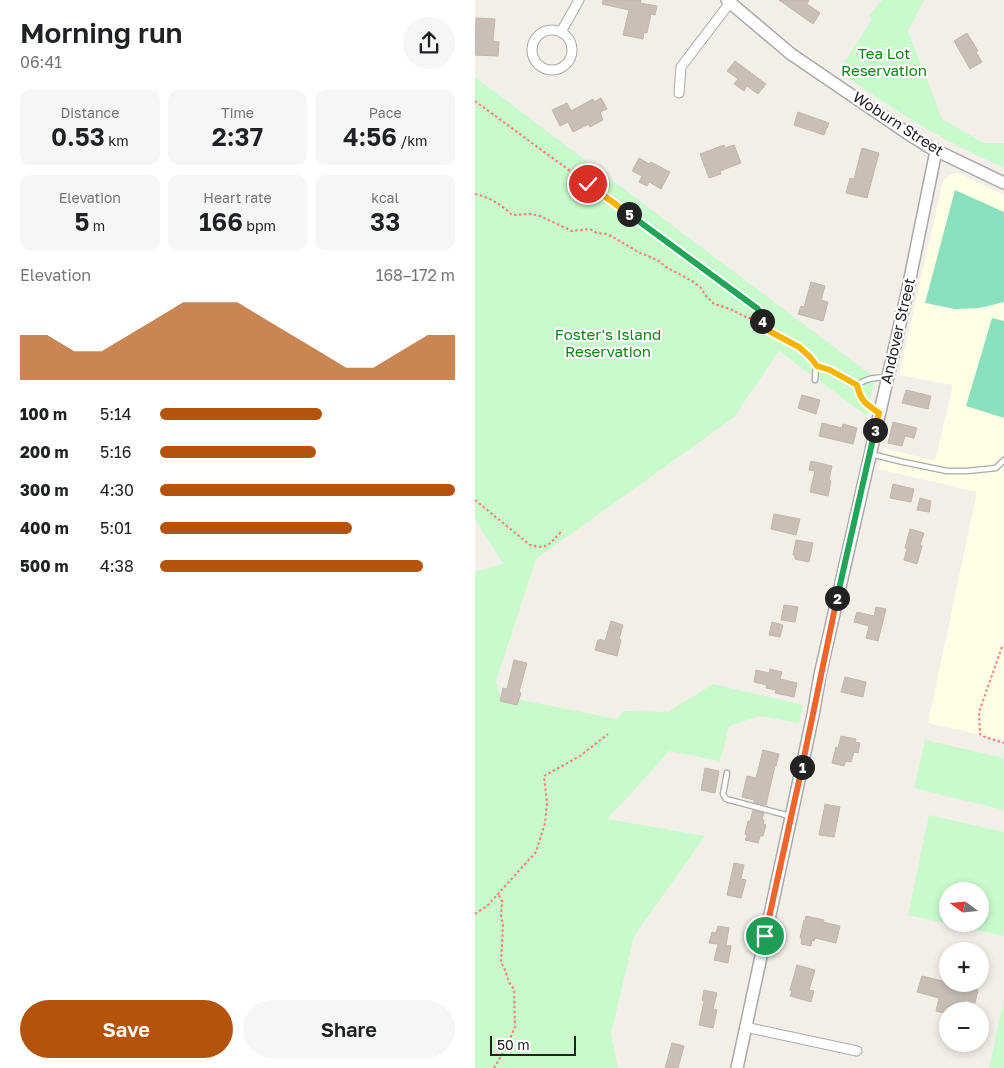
<!DOCTYPE html>
<meta charset="utf-8">
<style>
:root{--surface:#fff;--page:#f6f6f6;--text:#202124;--muted:#757577;--accent:#b45309}
body{margin:0;font-family:"Golos Text",sans-serif;background:var(--page);color:var(--text);height:100vh;display:flex;flex-direction:column;font-size:19px;white-space:nowrap}
*{box-sizing:border-box;margin:0}
p{font-size:16px;color:var(--muted)}
.icon{flex:none;width:28px;height:28px;fill:none;stroke:currentColor;stroke-width:2;stroke-linecap:round;stroke-linejoin:round}
.map{position:relative;flex:1;overflow:hidden}
.sheet{display:flex;flex-direction:column;background:var(--surface);width:475px}
.sheet>*{flex:none}
.needle{width:32px;rotate:286deg}
.fabs{position:absolute;left:464px;top:882px;display:grid;gap:10px}
.fabs a{display:grid;place-items:center;width:50px;height:50px;border-radius:50%;background:var(--surface);box-shadow:0 2px 8px #0003;font-size:25px}
.scale{position:absolute;left:15px;bottom:12px;width:86px;box-sizing:border-box;padding-left:5px;border:2px solid #222;border-top:0;font-size:14px;line-height:18px;white-space:nowrap;color:#222;-webkit-text-stroke:4px #fff;paint-order:stroke}
.pin{position:absolute;display:grid;place-items:center;width:42px;height:42px;color:#fff;margin:-21px;border:2px solid #fff;border-radius:50%;box-shadow:0 1px 5px #0007}
.km{position:absolute;width:25px;height:25px;margin:-12px;border-radius:50%;background:#222;color:#fff;font-size:14px;line-height:25px;text-align:center}
.round{display:grid;place-items:center;flex:none;width:52px;height:52px;border-radius:26px;background:var(--page)}
.headline{display:flex;align-items:center;justify-content:space-between;height:85px;padding:0 20px}
h1{font-size:28px;font-weight:600;line-height:38px}
.figures{display:grid;grid-template-columns:repeat(3,1fr);gap:8px;height:85px;padding:5px 20px}
.figures div{display:grid;align-content:center;border-radius:10px;background:var(--page);text-align:center}
.figures b{font-size:25px;font-weight:600}
.figures small{font-size:14px;font-weight:400}
.figures p{font-size:14px}
.chart{height:140px;padding:10px 20px}
.chart p{display:flex;justify-content:space-between}
.chart svg{width:100%;height:90px;margin-top:5px;fill:var(--accent);opacity:.7}
.button{display:flex;gap:10px;margin-top:auto;padding:10px 20px}
.button a{flex:1;height:58px;border-radius:30px;background:var(--accent);color:#fff;font-size:20px;font-weight:600;line-height:58px;text-align:center}
.button a+a{background:var(--page);color:var(--text)}
ul{padding:0 20px;list-style:none;font-size:16px}
li{display:grid;grid-template-columns:80px 60px 1fr;align-items:center;height:38px}
li i{height:12px;border-radius:6px;background:var(--accent)}
main{display:flex;flex:1;min-height:0}
.map>svg:first-child{display:block}
.education{fill:#ffffe5}
.park{fill:#c8facc;fill-rule:evenodd}
.pitch{fill:#88e0be}
.building{fill:#c7bfb8;stroke:#c4b6ab}
.lines{fill:none;stroke-linecap:round;stroke-linejoin:round}
.service-casing{stroke:#a9a9a9;stroke-width:7}
.minor-casing{stroke:#a9a9a9;stroke-width:11}
.tertiary-casing{stroke:#a9a9a9;stroke-width:14}
.path{stroke:#fa8072;stroke-width:2;stroke-dasharray:2.5 2.5;stroke-linecap:butt}
.service{stroke:#fff;stroke-width:4.5}
.minor{stroke:#fff;stroke-width:9}
.tertiary{stroke:#fff;stroke-width:11}
.split-1-casing{stroke:#fff;stroke-width:10}
.split-2-casing{stroke:#fff;stroke-width:10}
.split-3-casing{stroke:#fff;stroke-width:10}
.split-4-casing{stroke:#fff;stroke-width:10}
.split-5-casing{stroke:#fff;stroke-width:10}
.split-6-casing{stroke:#fff;stroke-width:10}
.split-1{stroke:#f0652b;stroke-width:6}
.split-2{stroke:#f0652b;stroke-width:6}
.split-3{stroke:#22a559;stroke-width:6}
.split-4{stroke:#f5b400;stroke-width:6}
.split-5{stroke:#22a559;stroke-width:6}
.split-6{stroke:#f5b400;stroke-width:6}
.labels{text-anchor:middle;stroke-width:4.5;stroke-linejoin:round;paint-order:stroke}
.park-label{font-size:15px;fill:#0c8416;stroke:#fff}
.street-label{font-size:15px;fill:#222;stroke:#fff}
</style>
<main>
<section class="sheet">
<div class="headline"><div><h1>Morning run</h1><p>06:41</p></div><a class="round"><svg class="icon" aria-label="share" viewBox="0 0 24 24"><path d="M12 15V3M7 8l5-5 5 5M5 13v7h14v-7"/></svg></a></div>
<div class="figures">
<div><p>Distance</p><b>0.53<small> km</small></b></div>
<div><p>Time</p><b>2:37</b></div>
<div><p>Pace</p><b>4:56<small> /km</small></b></div>
</div>
<div class="figures">
<div><p>Elevation</p><b>5<small> m</small></b></div>
<div><p>Heart rate</p><b>166<small> bpm</small></b></div>
<div><p>kcal</p><b>33</b></div>
</div>
<div class="chart"><p><span>Elevation</span>168–172 m</p>
<svg viewBox="0 0 160 44" preserveAspectRatio="none"><path d="M0 44V22L10 22L20 30L30 30L40 22L50 14L60 6L70 6L80 6L90 14L100 22L110 30L120 38L130 38L140 30L150 22L160 22V44z"/></svg>
</div>
<ul>
<li><b>100 m</b>5:14<i style="width:55%"></i></li>
<li><b>200 m</b>5:16<i style="width:53%"></i></li>
<li><b>300 m</b>4:30<i style="width:100%"></i></li>
<li><b>400 m</b>5:01<i style="width:65%"></i></li>
<li><b>500 m</b>4:38<i style="width:89%"></i></li>
</ul>
<div class="button"><a>Save</a><a>Share</a></div>
</section>
<div class="map">
<svg width="529" height="1068" viewBox="0 0 529 1068">
<rect width="100%" height="100%" fill="#f2efe9"/>
<path class="education" d="M483,173L529,195V740L453,723L502,492L404,469L409,448L460,461L478,385L424,375L468,181L473,176L478,174Z"/>
<g class="park">
<path d="M407,0H449L433,31L467,119L509,143H529V168C504,156 478,144 454,130C423,112 393,92 364,71L397,19L394,16Z"/>
<path d="M0,77L400,378L392,416L304,351L259,417L61,559L21,681L25,696L142,719L148,711L193,712L238,684L328,705L324,723L284,716L254,726L245,761L194,751L163,786L132,819L230,836L159,936L136,1034L143,1068H0V572L28,564L0,519Z"/>
<path d="M450,740L529,758V810L439,788Z"/>
<path d="M454,815L529,832V936L433,915ZM472,891H505V924H472Z"/>
<path d="M529,999V1068H514Z"/>
</g>
<g class="pitch">
<path d="M480,190L529,212V302L505,308L480,309L450,303Z"/>
<path d="M517,318L529,321V418L491,406Z"/>
</g>
<g class="building">
<path d="M128,0H166L165,3L182,6L180,15L176,14L172,33L169,32L168,39L148,35L154,10L127,4Z"/>
<path d="M304,0H334L332,4L345,13L338,24Z"/>
<path d="M1,18L20,19L18,41L24,42L23,56L0,55Z"/>
<path d="M492,33L503,51L501,52L507,62L495,69L479,41Z"/>
<path d="M260,61L291,84L283,94L272,86L269,91L259,84L263,79L252,71Z"/>
<path d="M126,98L132,109L125,112L128,120L115,127L114,124L98,132L93,122L85,126L77,110L92,103L96,111L118,99L119,102Z"/>
<path d="M323,112L354,123L349,135L319,125Z"/>
<path d="M249,145L250,148L259,145L266,163L245,171L246,174L234,178L225,154Z"/>
<path d="M387,148L404,153L392,198L371,193L375,178L379,179Z"/>
<path d="M164,158L174,164L176,162L195,172L186,189L174,182L172,186L164,182L167,176L157,171Z"/>
<path d="M336,282L350,286L346,300L353,302L348,321L323,314L326,306L329,307Z"/>
<path d="M431,390L456,396L453,409L427,403Z"/>
<path d="M327,395L345,400L341,414L323,408Z"/>
<path d="M418,422L442,428L439,438L430,436L427,446L413,443Z"/>
<path d="M347,423L367,428L368,424L382,428L378,444L344,436Z"/>
<path d="M336,461L357,466L354,480L356,481L353,496L335,492L340,471L334,470Z"/>
<path d="M418,484L439,489L436,502L415,498Z"/>
<path d="M445,498L456,501L454,512L442,510Z"/>
<path d="M299,514L325,519L321,535L296,529Z"/>
<path d="M435,529L449,533L445,545L447,546L442,564L429,560L432,548H430Z"/>
<path d="M321,540L338,543L334,562L320,559V555H318Z"/>
<path d="M309,605L323,607L320,622L306,620Z"/>
<path d="M401,607L411,609L403,641L391,638L394,626L379,622L382,612L399,616Z"/>
<path d="M136,621L148,625L144,639L146,640L142,656L120,650L123,640L125,641V639L130,641Z"/>
<path d="M297,622L308,625L305,637L294,635Z"/>
<path d="M39,660L52,663L44,692L46,693L42,705L25,701L28,688L32,689Z"/>
<path d="M295,669L307,672L305,679L322,683L319,697L300,693L301,690L291,688L292,685L279,682L281,670L294,673Z"/>
<path d="M370,677L391,682L388,697L366,692Z"/>
<path d="M366,736L381,739L380,742L385,743L383,753L379,752L376,762L371,761L369,766L357,763L361,747L363,748Z"/>
<path d="M288,750L304,754L301,766H300L291,805L280,803L279,802V800L267,797L272,776L281,778Z"/>
<path d="M230,768L244,771L240,793L226,790Z"/>
<path d="M350,804L365,807L359,837L344,835Z"/>
<path d="M278,810L289,813L287,820H289L288,824L291,825L288,836H285L283,843L270,840L272,835L270,834L273,821L275,822Z"/>
<path d="M259,863L269,865L266,879L271,880L266,898L252,895Z"/>
<path d="M331,916L349,920L348,922L365,926L361,943L340,938L339,941L337,940L336,946L326,944L327,938H325L329,920L330,921Z"/>
<path d="M243,926L254,928L251,945L256,946L253,963L239,960L243,944L234,943L237,932L241,933Z"/>
<path d="M322,965L340,970L334,990L339,991L336,1002L315,996L317,991L315,990Z"/>
<path d="M447,976L472,982V984H478L503,990L500,1003L490,1000L487,1011H472V1014L461,1011L464,998L442,992Z"/>
<path d="M229,990L242,993L238,1009L242,1010L238,1028L224,1025L229,1001L227,1000Z"/>
<path d="M197,1043L209,1046L203,1068H190Z"/>
</g>
<g class="lines">
<defs>
<g id="service">
<path d="M340,380L341,365L355,370L382,385"/>
<path d="M403,413C391,404 385,400 382,385C391,378 400,378 411,377"/>
<path d="M396,454L428,462L472,471H492L521,468L529,460"/>
<path d="M252,773L248,794L251,799L315,816"/>
</g>
<g id="minor">
<circle cx="77" cy="50" r="20"/>
<path d="M86,32L104,0"/>
<path d="M204,93L206,67L257,0"/>
<path d="M270,1027L382,1051"/>
</g>
<g id="tertiary">
<path d="M252,0L316,54L432,133L456,148L529,183"/>
<path d="M262,1068L338,715L345,675L432,293L461,151"/>
</g>
</defs>
<use href="#service" class="service-casing"/>
<use href="#minor" class="minor-casing"/>
<use href="#tertiary" class="tertiary-casing"/>
<g class="path">
<path d="M0,101L283,309"/>
<path d="M0,194C14,197 27,205 37,215L55,214L65,216L97,231L115,229L122,233L131,234L138,237L165,253L173,256L184,261L191,267L217,281L226,288L230,295L239,304L255,309L273,318H277L283,309"/>
<path d="M283,309L286,320L294,331L324,347L337,359"/>
<path d="M0,500L55,545C73,550 75,543 86,532"/>
<path d="M527,647L504,712L505,734L510,737L529,743"/>
<path d="M0,914L12,906L61,852L70,823L72,803L69,776L105,756L133,734"/>
<path d="M19,1068L35,1041L36,1036L40,1027L39,989L34,982L29,967L26,963L28,925L26,916L27,901L23,894"/>
</g>
<use href="#service" class="service"/>
<use href="#minor" class="minor"/>
<use href="#tertiary" class="tertiary"/>
</g>
<g class="lines">
<defs>
<path id="split-1" d="M290,936L327,767"/>
<path id="split-2" d="M327,767C339,711 350,654 362,598"/>
<path id="split-3" d="M362,598L400,430"/>
<path id="split-4" d="M287,321L294,331L324,347L335,357L342,366L355,370L382,385C386,402 391,404 404,413L400,430"/>
<path id="split-5" d="M154,214L283,309L287,321"/>
<path id="split-6" d="M113,184L154,214"/>
</defs>
<use href="#split-1" class="split-1-casing"/>
<use href="#split-2" class="split-2-casing"/>
<use href="#split-3" class="split-3-casing"/>
<use href="#split-4" class="split-4-casing"/>
<use href="#split-5" class="split-5-casing"/>
<use href="#split-6" class="split-6-casing"/>
<use href="#split-1" class="split-1"/>
<use href="#split-2" class="split-2"/>
<use href="#split-3" class="split-3"/>
<use href="#split-4" class="split-4"/>
<use href="#split-5" class="split-5"/>
<use href="#split-6" class="split-6"/>
</g>
<g class="labels">
<g class="park-label">
<text x="409" y="59">Tea Lot<tspan x="409" dy="17">Reservation</tspan></text>
<text x="133" y="340">Foster's Island<tspan x="133" dy="17">Reservation</tspan></text>
</g>
<g class="street-label">
<text transform="translate(423 124) rotate(33)" y="5">Woburn Street</text>
<text transform="translate(423 331) rotate(-77)" y="5">Andover Street</text>
</g>
</g>
</svg>
<div class="fabs">
<a><svg class="needle" viewBox="-14 -14 28 28"><path d="M0-13l5 13h-10z" fill="#e53935"/><path d="M0 13l5-13h-10z" fill="#757577"/></svg></a>
<a>+</a>
<a>−</a>
</div>
<div class="scale">50 m</div>
<div class="pin" style="left:290px;top:936px;background:#1e9e55"><svg class="icon" aria-label="arrive" viewBox="0 0 24 24"><path d="M6 21V4h12l-3 4 3 4H6"/></svg></div>
<div class="pin" style="left:113px;top:184px;background:#d93025"><svg class="icon" aria-label="check" viewBox="0 0 24 24"><path d="M5 12l5 5 9-10"/></svg></div>
<b class="km" style="left:327px;top:767px">1</b>
<b class="km" style="left:362px;top:598px">2</b>
<b class="km" style="left:400px;top:430px">3</b>
<b class="km" style="left:287px;top:321px">4</b>
<b class="km" style="left:154px;top:214px">5</b>
</div>
</main>
